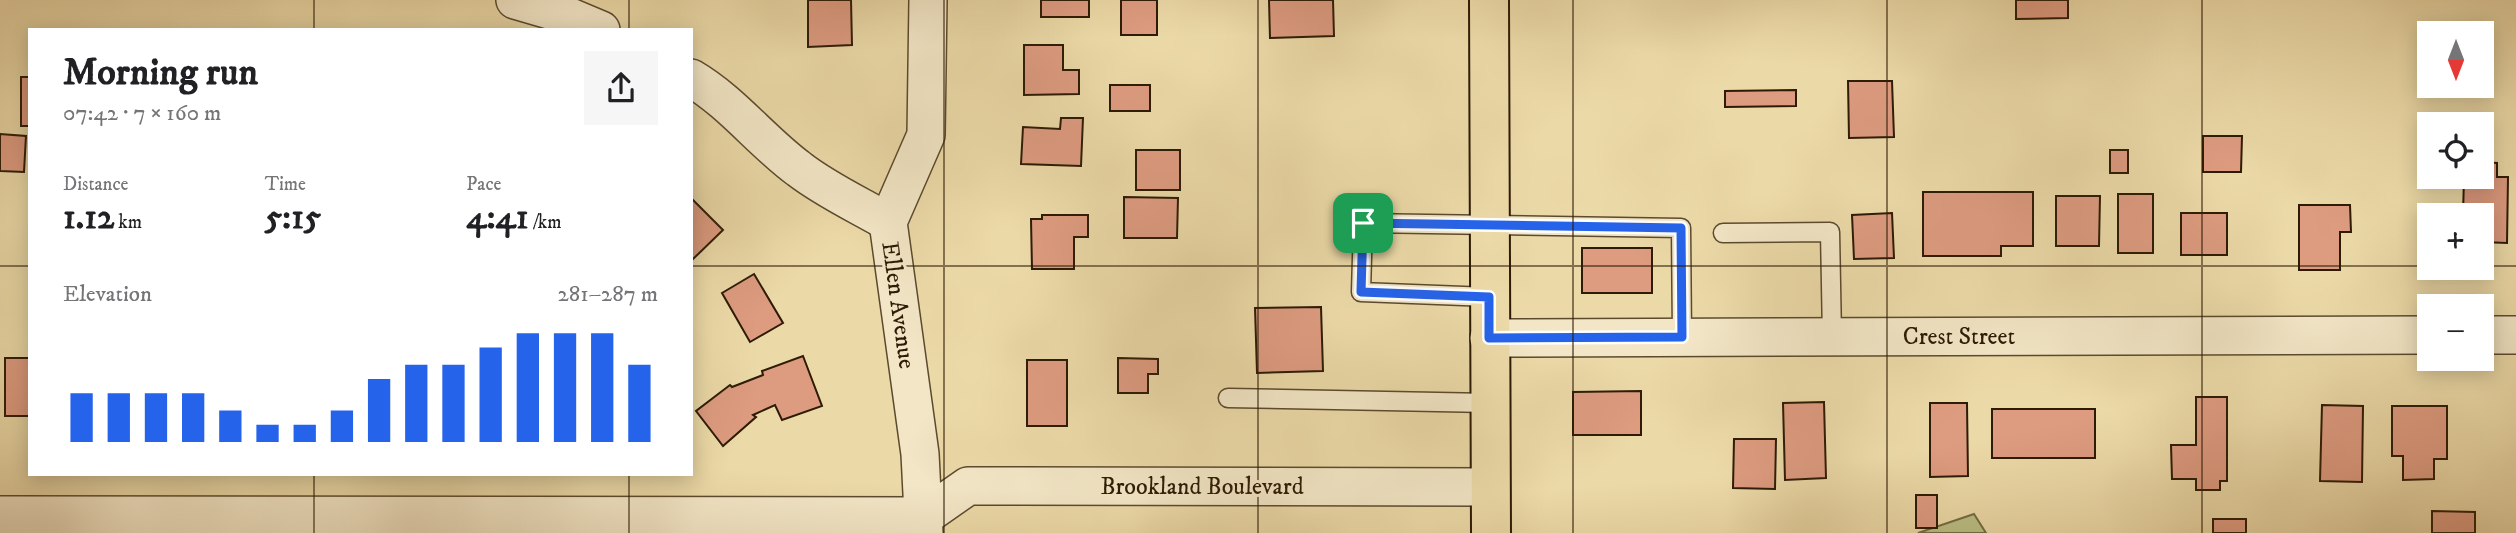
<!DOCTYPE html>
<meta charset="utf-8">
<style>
:root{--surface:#fff;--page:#f6f6f6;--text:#202124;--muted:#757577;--accent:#2563eb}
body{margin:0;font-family:"IM FELL DW Pica",serif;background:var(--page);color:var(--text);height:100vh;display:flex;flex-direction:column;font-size:26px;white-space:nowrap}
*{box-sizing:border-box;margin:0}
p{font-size:23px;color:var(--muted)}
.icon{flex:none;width:38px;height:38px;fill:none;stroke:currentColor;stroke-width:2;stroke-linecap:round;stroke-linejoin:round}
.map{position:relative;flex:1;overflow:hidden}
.drawer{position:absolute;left:28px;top:28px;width:665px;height:448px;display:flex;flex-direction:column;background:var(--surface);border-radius:0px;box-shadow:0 4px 18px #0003}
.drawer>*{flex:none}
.needle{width:46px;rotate:180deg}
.fabs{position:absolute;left:2417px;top:21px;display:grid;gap:14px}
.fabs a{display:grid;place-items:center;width:77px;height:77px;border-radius:0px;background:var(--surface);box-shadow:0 4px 18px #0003;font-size:35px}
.pin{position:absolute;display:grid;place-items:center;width:60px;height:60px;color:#fff;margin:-30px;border-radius:14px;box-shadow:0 4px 10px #0006}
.round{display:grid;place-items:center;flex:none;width:74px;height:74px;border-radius:0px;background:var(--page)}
.overview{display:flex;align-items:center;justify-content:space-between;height:119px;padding:0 35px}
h1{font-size:38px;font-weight:700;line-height:52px}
.stats{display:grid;grid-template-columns:repeat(3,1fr);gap:10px;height:119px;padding:7px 35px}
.stats div{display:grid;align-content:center}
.stats b{font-size:35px;font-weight:700}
.stats small{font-size:19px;font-weight:400}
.stats p{font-size:19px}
.chart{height:196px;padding:14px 35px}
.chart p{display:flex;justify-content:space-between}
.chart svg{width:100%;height:126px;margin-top:7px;stroke:var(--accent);stroke-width:6}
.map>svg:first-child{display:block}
.green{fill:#babf85;stroke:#746d46;stroke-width:2}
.building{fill:#dd9b80;stroke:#2d1b06;stroke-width:2}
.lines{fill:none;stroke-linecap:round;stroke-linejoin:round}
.lane-casing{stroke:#5c4a2e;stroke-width:21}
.street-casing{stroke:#5c4a2e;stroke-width:40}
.primary-casing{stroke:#2d1b06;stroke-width:42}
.lane{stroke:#f2e6c6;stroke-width:18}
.street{stroke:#f2e6c6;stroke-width:37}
.primary{stroke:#ebd9a7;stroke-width:38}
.route-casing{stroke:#fff;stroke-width:14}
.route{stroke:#2563eb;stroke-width:9}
.grid{fill:none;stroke:#2d1b06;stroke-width:2;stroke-opacity:0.55}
.labels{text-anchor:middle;stroke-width:6;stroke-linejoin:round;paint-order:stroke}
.street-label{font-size:24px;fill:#2d1b06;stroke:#f2e6c6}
</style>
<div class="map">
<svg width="2516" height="533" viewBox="0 0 2516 533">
<rect width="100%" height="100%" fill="#ebd9a7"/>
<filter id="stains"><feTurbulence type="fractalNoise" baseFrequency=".00286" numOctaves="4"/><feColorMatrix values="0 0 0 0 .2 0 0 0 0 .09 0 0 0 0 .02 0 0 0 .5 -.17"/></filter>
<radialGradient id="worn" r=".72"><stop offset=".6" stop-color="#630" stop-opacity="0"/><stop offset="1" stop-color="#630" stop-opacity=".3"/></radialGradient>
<path class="green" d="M1974,514L1986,533H1918Z"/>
<g class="building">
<path d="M808,0H851L852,45L808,47Z"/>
<rect x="1041" y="0" width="48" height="17"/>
<rect x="1121" y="0" width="36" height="35"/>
<path d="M1269,0H1333L1334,36L1270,38Z"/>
<path d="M2016,0H2068V18L2016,19Z"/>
<path d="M1024,45H1063V70H1079V94L1024,95Z"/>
<rect x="21" y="77" width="9" height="49"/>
<path d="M1848,81H1892L1894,137L1849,138Z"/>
<rect x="1110" y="85" width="40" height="26"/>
<path d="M1796,90V106L1725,107V91Z"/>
<path d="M1061,118H1083L1081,166L1021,164L1023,127L1060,129Z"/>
<path d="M0,134L26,136L24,172L0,171Z"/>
<path d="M2203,136H2242L2241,172H2203Z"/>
<rect x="2423" y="148" width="6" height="18"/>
<rect x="1136" y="150" width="44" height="40"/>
<rect x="2110" y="150" width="18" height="23"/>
<path d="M2482,162L2497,163V177H2508L2507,243L2482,242V215H2463L2464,177H2482Z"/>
<path d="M1923,192H2033V246H2001V256H1923Z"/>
<rect x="2118" y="194" width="35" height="59"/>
<path d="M2056,196H2100L2099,246H2056Z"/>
<path d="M1124,197L1178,198L1177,238H1124Z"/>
<path d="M691,198L723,230L691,261Z"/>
<path d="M2299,205H2350L2351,232H2340V270H2299Z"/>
<path d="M1892,213L1894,258L1854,259L1852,215Z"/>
<rect x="2181" y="213" width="46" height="42"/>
<path d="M1042,215H1088V237H1074V269H1032L1031,219H1042Z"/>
<rect x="1582" y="248" width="70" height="45"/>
<path d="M754,274L783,323L750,342L722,293Z"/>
<path d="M1321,307L1323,371L1257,373L1255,308Z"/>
<path d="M803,356L822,406L782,420L775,405L753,415L756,417L723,446L696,411L730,385L732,387L763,375L762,371Z"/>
<rect x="5" y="358" width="25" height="58"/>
<path d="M1118,358L1158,359V374H1148V393H1118Z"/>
<rect x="1027" y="360" width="40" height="66"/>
<path d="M1641,391V435H1573V392Z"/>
<path d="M2196,397H2227V481H2220V490H2196V479H2172L2171,445H2196Z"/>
<path d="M1824,402L1826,478L1785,480L1783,403Z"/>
<path d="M1930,403H1967L1968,476L1930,477Z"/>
<path d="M2322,405L2363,406L2362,482L2320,481Z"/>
<path d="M2392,406H2447V459H2434V479L2403,480V456H2392Z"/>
<rect x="1992" y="409" width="103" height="49"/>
<path d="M1734,439H1776L1775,489L1733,488Z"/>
<rect x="1916" y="495" width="21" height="33"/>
<path d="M2432,511L2475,512V533H2432Z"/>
<rect x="2213" y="519" width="33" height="14"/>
</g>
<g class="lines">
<defs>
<g id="lane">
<path d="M1723,233L1830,232L1832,337"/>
<path d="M1489,297L1361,292L1363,223L1681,228L1682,337"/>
<path d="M1228,398L1489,403"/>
</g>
<g id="street">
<path d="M515,0L563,14L601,30"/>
<path d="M691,78C732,102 761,141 799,169C826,190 859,205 888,222"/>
<path d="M2482,335H2516"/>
<path d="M1489,338L2429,335"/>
<path d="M0,515L925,516L968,486L1489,487"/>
<path d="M924,533L920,454L888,222L926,135L928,0"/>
</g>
<path id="primary" d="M1489,0L1491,533"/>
</defs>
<use href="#lane" class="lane-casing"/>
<use href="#street" class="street-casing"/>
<use href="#primary" class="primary-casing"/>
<use href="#lane" class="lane"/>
<use href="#street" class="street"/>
<use href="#primary" class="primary"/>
</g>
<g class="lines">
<defs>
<path id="route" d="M1363,223L1681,228L1682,337L1489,338V297L1361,292Z"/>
</defs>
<use href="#route" class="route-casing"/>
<use href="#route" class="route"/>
</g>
<path class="grid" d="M314,0V30M629,0V30M944,0V533M1258,0V533M1573,0V533M1887,0V533M2202,0V533M0,266H30M691,266H2429M2482,266H2516M314,474V533M629,474V533"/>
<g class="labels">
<g class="street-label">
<text transform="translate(899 305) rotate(82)" y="8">Ellen Avenue</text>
<text x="1959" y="344">Crest Street</text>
<text x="1202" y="494">Brookland Boulevard</text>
</g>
</g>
<rect width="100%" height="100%" filter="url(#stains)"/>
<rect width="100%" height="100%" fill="url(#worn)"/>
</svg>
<div class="fabs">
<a><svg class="needle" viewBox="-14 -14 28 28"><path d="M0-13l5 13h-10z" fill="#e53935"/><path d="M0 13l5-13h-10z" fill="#757577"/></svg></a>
<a><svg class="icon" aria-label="locate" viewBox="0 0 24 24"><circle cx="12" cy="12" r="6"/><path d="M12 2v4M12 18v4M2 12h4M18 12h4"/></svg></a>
<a>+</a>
<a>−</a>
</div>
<div class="pin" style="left:1363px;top:223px;background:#1e9e55"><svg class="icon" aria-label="arrive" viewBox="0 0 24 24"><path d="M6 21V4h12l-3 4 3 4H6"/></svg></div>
<section class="drawer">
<div class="overview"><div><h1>Morning run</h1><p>07:42 · 7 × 160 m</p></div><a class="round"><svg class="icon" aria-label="share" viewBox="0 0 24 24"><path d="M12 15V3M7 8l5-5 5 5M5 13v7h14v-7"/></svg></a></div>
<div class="stats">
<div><p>Distance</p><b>1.12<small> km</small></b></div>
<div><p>Time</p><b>5:15</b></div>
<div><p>Pace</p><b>4:41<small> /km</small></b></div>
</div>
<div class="chart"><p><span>Elevation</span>281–287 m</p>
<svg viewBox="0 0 160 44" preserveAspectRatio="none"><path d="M5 44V27M15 44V27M25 44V27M35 44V27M45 44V33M55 44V38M65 44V38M75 44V33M85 44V22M95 44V17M105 44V17M115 44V11M125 44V6M135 44V6M145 44V6M155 44V17"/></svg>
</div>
</section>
</div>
